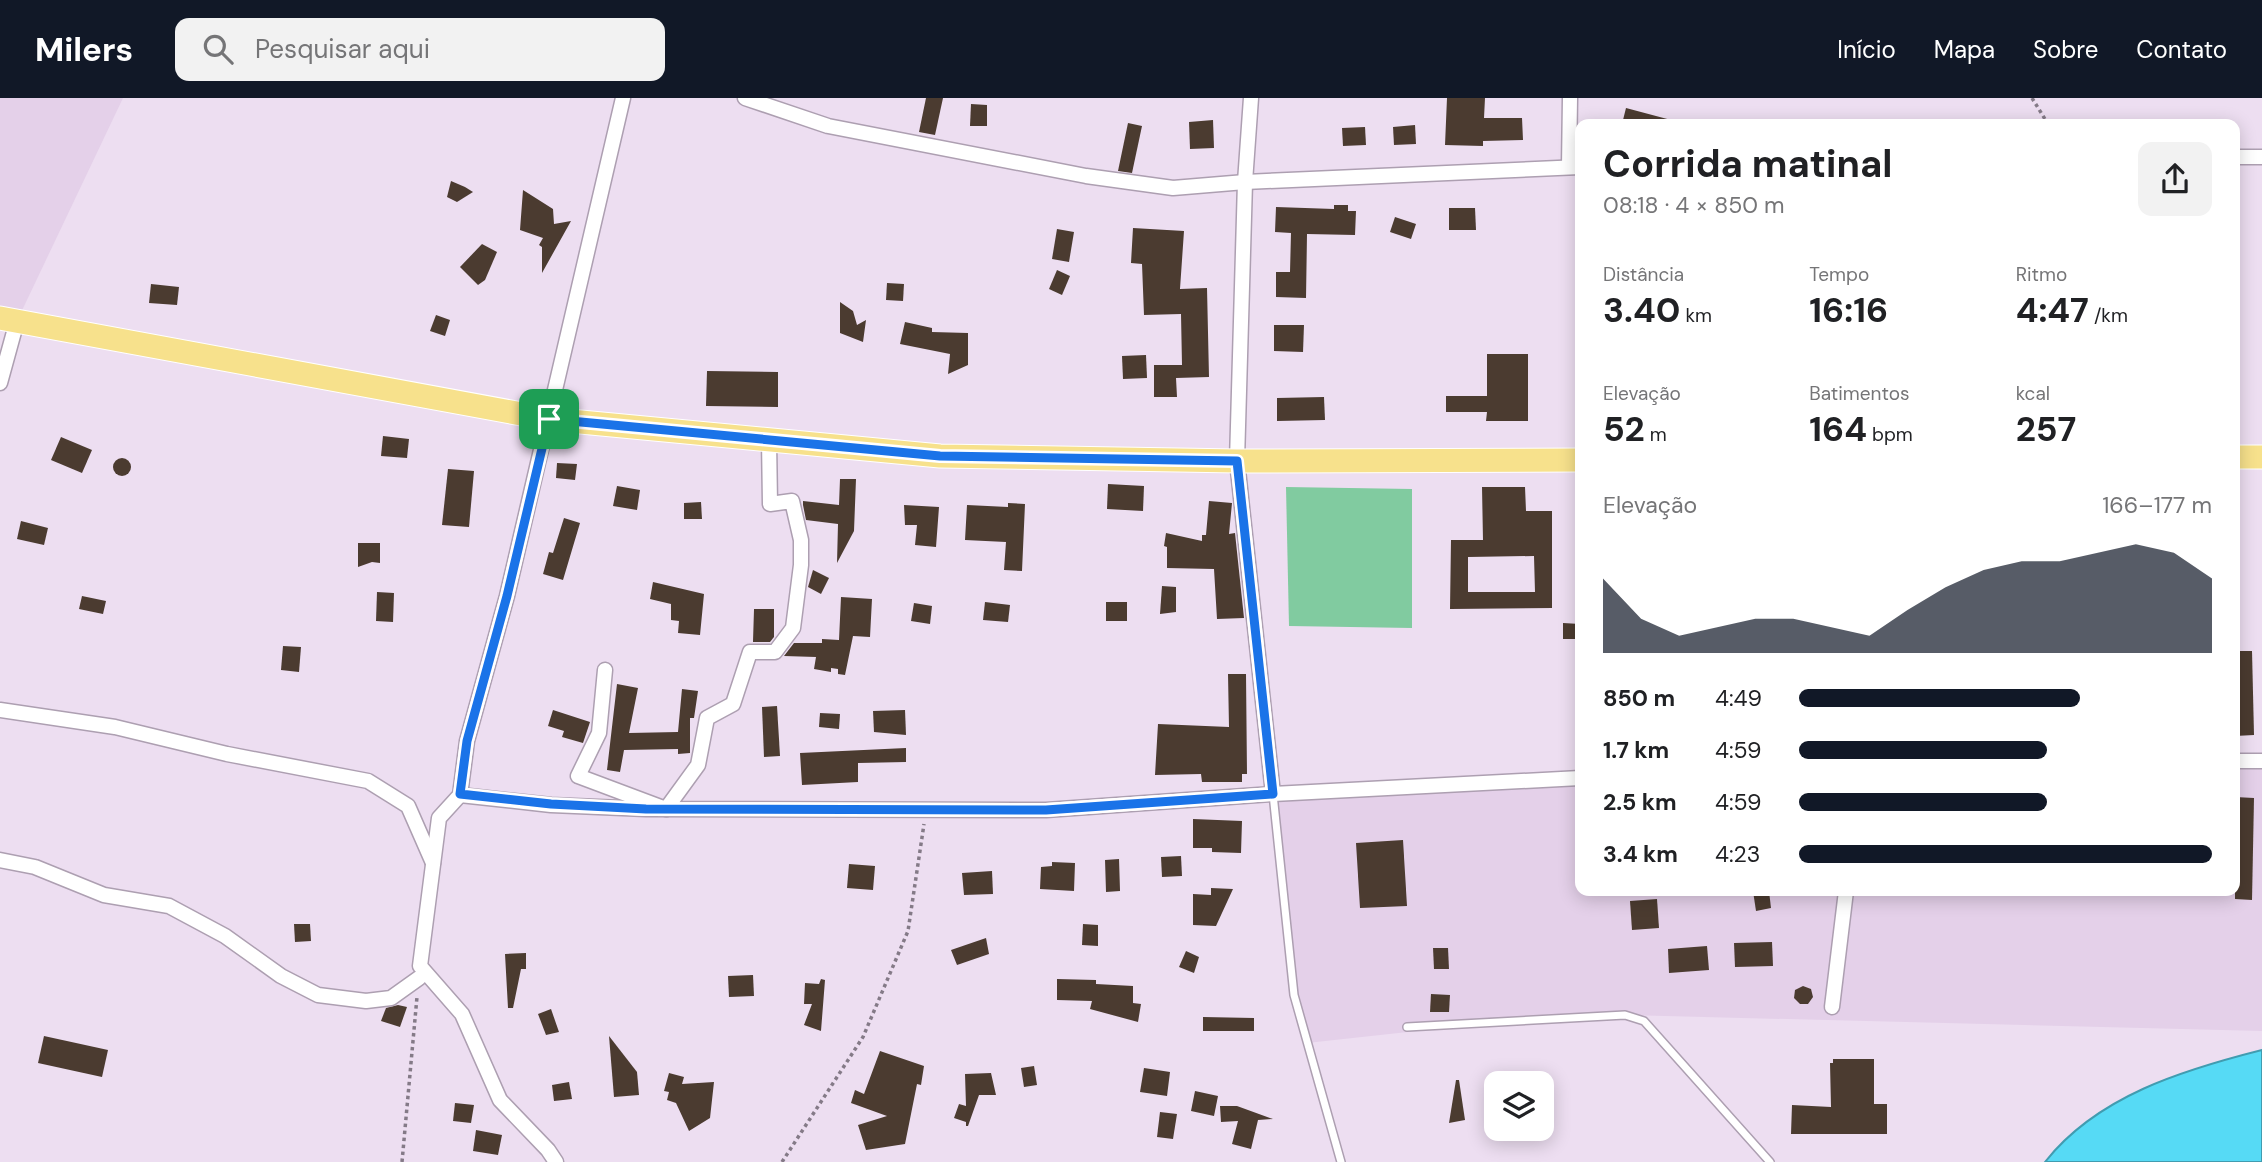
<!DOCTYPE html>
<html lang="pt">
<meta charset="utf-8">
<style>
:root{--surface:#fff;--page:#f2f2f2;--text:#202124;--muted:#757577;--accent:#111827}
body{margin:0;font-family:"DM Sans",sans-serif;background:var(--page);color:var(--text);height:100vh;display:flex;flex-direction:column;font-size:26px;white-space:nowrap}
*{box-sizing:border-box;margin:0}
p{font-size:23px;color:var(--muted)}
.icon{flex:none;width:38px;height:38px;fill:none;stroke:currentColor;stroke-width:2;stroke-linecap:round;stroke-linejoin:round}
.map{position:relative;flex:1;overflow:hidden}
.drawer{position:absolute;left:1575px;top:21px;width:665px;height:777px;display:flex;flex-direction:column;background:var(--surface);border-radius:14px;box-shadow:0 4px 18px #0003}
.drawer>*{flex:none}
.tools{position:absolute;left:1484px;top:973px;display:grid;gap:14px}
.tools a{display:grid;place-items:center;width:70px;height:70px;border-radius:14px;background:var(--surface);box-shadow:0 4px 18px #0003;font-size:35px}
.pin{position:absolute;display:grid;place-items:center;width:60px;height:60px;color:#fff;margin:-30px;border-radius:14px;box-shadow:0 4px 10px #0006}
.round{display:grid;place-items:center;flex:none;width:74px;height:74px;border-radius:14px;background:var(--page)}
.headline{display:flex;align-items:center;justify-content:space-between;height:119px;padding:0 28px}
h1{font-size:38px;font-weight:700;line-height:52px}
.metrics{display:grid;grid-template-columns:repeat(3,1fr);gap:10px;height:119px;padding:7px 28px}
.metrics div{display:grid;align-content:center}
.metrics b{font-size:35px;font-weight:700}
.metrics small{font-size:19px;font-weight:400}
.metrics p{font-size:19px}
.chart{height:196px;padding:14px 28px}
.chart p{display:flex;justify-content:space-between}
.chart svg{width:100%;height:126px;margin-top:7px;fill:var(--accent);opacity:.7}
ul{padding:0 28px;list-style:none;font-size:23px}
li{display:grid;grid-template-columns:112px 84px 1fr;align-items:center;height:52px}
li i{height:18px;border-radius:9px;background:var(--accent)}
header{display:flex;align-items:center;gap:42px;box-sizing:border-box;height:98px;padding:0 35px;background:var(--accent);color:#fff}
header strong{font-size:33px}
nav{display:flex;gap:38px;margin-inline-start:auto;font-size:24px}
.search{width:490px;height:63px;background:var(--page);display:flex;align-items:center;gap:18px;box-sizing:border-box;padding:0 24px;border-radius:14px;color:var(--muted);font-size:26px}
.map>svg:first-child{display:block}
.built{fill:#e4d0e9}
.green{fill:#81cba0}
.water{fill:#56daf5;stroke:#419cb0;stroke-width:2}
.building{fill:#4b3b30;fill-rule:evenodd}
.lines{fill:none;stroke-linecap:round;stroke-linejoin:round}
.service-casing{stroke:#ad9fb1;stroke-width:10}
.minor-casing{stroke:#ad9fb1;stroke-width:17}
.primary-casing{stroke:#fff;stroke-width:25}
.path{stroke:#847a87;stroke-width:3.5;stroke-dasharray:3.5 3.5;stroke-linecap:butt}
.service{stroke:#fff;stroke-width:7}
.minor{stroke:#fff;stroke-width:14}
.primary{stroke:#f7e18c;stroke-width:23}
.route-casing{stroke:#fff;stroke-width:14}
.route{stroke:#1a73e8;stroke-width:9}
</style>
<header>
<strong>Milers</strong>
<div class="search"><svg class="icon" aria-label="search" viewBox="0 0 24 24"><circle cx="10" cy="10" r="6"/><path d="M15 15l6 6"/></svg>Pesquisar aqui</div>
<nav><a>Início</a><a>Mapa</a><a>Sobre</a><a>Contato</a></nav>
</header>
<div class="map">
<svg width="2262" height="1064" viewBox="0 0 2262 1064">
<rect width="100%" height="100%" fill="#eddef1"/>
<g class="built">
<path d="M0,0H123L17,223L0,220Z"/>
<path d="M2235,663H2262V933L1625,917L1481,926L1307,945L1294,897L1273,696L1580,680V793H2235Z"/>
</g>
<path class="green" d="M1286,389L1412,391V530L1289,528Z"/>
<path class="water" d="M2262,952V1064H2045C2097,998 2183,972 2262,952Z"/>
<g class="building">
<path d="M926,0H943L935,37L919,34Z"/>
<path d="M1447,0H1485L1484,20H1522L1523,42L1483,43V48L1445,47Z"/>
<path d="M971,6L987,7V28H970Z"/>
<path d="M1626,10L1671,22L1670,26H1622Z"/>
<path d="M1213,22L1214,50L1190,51L1189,24Z"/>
<path d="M1128,25L1142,28L1132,75L1118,73Z"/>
<path d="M1415,27L1416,46L1394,47L1393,29Z"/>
<path d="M1365,29L1366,47L1343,48L1342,30Z"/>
<path d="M451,83L465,89L473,94L457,104L447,99Z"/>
<path d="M523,92L553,111L554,126L571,123L542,175V149L539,147L543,140L520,132Z"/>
<path d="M1334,107H1348V113H1356L1355,137L1307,136L1306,200L1276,199V174H1290L1291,135L1275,134L1276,109L1334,111Z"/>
<path d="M1449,110H1475L1476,132H1449Z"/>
<path d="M1395,119L1416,126L1411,141L1390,134Z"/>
<path d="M1133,130L1184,133L1180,191L1207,190L1209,279L1176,280L1177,299H1154V267H1182L1181,216L1144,217L1142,166L1131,165Z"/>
<path d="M1057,131L1074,134L1069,164L1052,161Z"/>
<path d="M482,146L497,154L485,182L478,187L460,169Z"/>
<path d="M1057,172L1070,178L1062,197L1049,191Z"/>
<path d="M887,185L904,186L903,203L886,202Z"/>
<path d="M151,186L179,189L177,207L149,205Z"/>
<path d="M840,204L853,213L857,227L866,222L863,244L840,235Z"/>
<path d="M436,217L450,222L445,238L430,233Z"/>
<path d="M905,224L932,230V234L968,235V267L948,276L950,256L900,246Z"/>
<path d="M1274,227H1304L1303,254L1274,253Z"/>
<path d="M1487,256H1528V323H1486L1487,314H1446V298H1487Z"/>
<path d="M1146,257L1147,280L1123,281L1122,258Z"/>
<path d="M707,273L778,274V309L706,308Z"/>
<path d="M1324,299L1325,322L1277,323V300Z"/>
<path d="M383,338L409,341L407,360L381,358Z"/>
<path d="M61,339L92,352L82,375L51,362Z"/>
<circle cx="122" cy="369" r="9"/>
<path d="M557,365L577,366L575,382L556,380Z"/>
<path d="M448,371L474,373L469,429L442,427Z"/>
<path d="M840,381H856L854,433L837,465L838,426L806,422L803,407V403L839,407Z"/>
<path d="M1108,386L1144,388L1143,413L1107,411Z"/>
<path d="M617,388L640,392L637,412L613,408Z"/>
<path d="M1482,389H1525L1526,413H1552V510L1450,511L1451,442H1483ZM1534,458L1535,494H1468V459Z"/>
<path d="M1209,403L1232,405L1229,436L1235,435L1244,520L1217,521L1214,471L1167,470V449L1164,448L1166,435L1202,443V437H1206Z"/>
<path d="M701,404L702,421H684V405Z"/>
<path d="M1008,405L1025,406L1022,473L1004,472L1006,444L965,442L967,407L1008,409Z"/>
<path d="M904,407L939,409L936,449L915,447L917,427H905Z"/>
<path d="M564,420L580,425L563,482L543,476L549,454L553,455Z"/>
<path d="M21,423L48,430L44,447L17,441Z"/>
<path d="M358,445H380V465L372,464L358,469Z"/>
<path d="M813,472L829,480L821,496L808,489Z"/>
<path d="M653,484L704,496L700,537L678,535L679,523L671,522V506L650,501Z"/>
<path d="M1162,488L1176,489V514L1160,516Z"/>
<path d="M377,494L394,495L393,524L376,523Z"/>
<path d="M82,498L106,503L103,516L79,511Z"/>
<path d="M841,499L872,501L870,539L853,538L845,577L838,576V571L831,570V574L814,571L816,559L784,558L794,545H822V541L839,542Z"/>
<path d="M985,504L1010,507L1008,524L983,522Z"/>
<rect x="1106" y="504" width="21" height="19"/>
<path d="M914,505L932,508L930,526L911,523Z"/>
<path d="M754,511H774V539L770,544H753Z"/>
<path d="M1563,525L1580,526V541H1563Z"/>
<path d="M283,548L301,549L299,574L281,572Z"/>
<path d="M2235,553H2252L2254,637L2235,638Z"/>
<path d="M1228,576H1246L1247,676H1242V684H1202L1201,676L1155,677L1158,626L1229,629Z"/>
<path d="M617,586L638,590L629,635L678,634L682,591L698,593L694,620H690V655L678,656V651L624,652L620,674L607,672Z"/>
<path d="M777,608L780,658L764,659L762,609Z"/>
<path d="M553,612L590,624L583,645L562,639L564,633L548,628Z"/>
<path d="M905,612L906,637L874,634L873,613Z"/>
<path d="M820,615L840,616L839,631L819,629Z"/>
<path d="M906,650V664L858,665V684L802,687L800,655Z"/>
<path d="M2235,699L2254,700L2252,802L2235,801Z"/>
<path d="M1193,721L1242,723L1241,755L1212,754V750H1193Z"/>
<path d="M1403,742L1407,808L1360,810L1356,745Z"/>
<path d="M1181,758L1182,778L1162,779L1161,759Z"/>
<path d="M1119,761L1120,793L1106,794L1105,762Z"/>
<path d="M1052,764L1075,765L1074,793L1040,791L1041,769L1052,768Z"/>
<path d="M849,766L875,768L873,792L847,790Z"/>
<path d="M992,773L993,796L964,797L962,775Z"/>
<path d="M1211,790L1233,791L1216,828L1193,827V796L1211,797Z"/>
<path d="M1753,793H1769L1771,810L1756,813Z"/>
<path d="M1657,801L1659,830L1632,832L1630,803Z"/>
<path d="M294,826H310L311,843L295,844Z"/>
<path d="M1083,826L1098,827V848L1082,847Z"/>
<path d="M986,840L989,856L957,867L951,852Z"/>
<path d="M1772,844L1773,868L1735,869L1734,845Z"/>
<path d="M1707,848L1709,872L1669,875L1668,851Z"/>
<path d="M1433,850H1448L1449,871H1434Z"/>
<path d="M1186,853L1199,859L1194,875L1179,869Z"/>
<path d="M526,855V871H521L513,910H508L505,856Z"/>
<path d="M753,877L754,898L729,899L728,878Z"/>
<path d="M821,881L825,882L821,933L804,927L812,906H804L805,885L819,886Z"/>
<path d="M1057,881L1096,882V886L1133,888V905L1141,906L1138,924L1090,911L1092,903L1057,902Z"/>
<path d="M1803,888L1811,891L1813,899L1808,906H1800L1794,900L1795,892Z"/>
<path d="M1431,896L1450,897L1449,914H1430Z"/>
<path d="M398,907L407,909L400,929L381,923L386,910Z"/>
<path d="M551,911L559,934L546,937L538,916Z"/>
<path d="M1203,919L1254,920V933H1203Z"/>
<path d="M44,938L108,952L102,979L38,965Z"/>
<path d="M609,938L637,974L639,997L614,999Z"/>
<path d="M880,953L924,968L921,987L917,986L905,1046L866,1052L858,1027L887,1018L851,1005L855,992L864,996Z"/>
<path d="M1833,961H1874V1006H1887V1036H1791L1792,1007L1831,1009L1830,965H1833Z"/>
<path d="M1034,968L1037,987L1024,989L1021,970Z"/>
<path d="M1144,970L1170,974L1167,998L1140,994Z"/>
<path d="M669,975L684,979L682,986L714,984L710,1020L689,1033L676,1005L667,1002L669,994L664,993Z"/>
<path d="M991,975L996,997H979L968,1028H966V1024L954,1020L959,1006L966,1008L965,976Z"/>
<path d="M1456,982H1459L1465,1022L1449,1025Z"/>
<path d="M569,984L572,1001L554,1003L552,987Z"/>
<path d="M1195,993L1218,998L1214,1018L1191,1013Z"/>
<path d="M455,1005L474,1007L471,1025L453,1023Z"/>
<path d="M1220,1008H1237L1273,1021L1258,1022L1251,1051L1232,1046L1238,1023L1221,1024Z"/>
<path d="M1160,1014L1177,1016L1173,1041L1157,1039Z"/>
<path d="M476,1032L502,1037L498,1057L473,1053Z"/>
</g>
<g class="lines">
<defs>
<g id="service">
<path d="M1273,696L1294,897L1341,1064"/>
<path d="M1407,929L1625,917L1644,923L1770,1064"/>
</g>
<g id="minor">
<path d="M745,0L828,28L1086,78L1173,90L1245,84L1580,69"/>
<path d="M1251,0L1245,84L1237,363L1273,696"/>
<path d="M2235,59H2262"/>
<path d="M1569,69L1570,0"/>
<path d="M0,285L17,223"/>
<path d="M605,572L599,635L578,678L666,711L698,667L707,620L733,606L750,554H775L793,530L801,467V442L792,403L770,406L769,342"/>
<path d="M0,612L115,629L227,656L368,683L408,708L433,765"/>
<path d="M2235,663H2262"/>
<path d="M460,697L551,707L646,711L1046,712L1273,696L1580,680"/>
<path d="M0,762L35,769L104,797L169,808L225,838L281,878L318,897L366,903L391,900L419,880"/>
<path d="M1832,909L1846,793"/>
<path d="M556,1064L548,1052L500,1002L462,916L420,868L439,720L460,697L467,643L507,498L623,0"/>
</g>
<g id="primary">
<path d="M0,220L549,321L940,358L1237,363L1580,362"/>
<path d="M2235,359H2262"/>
</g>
</defs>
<use href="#service" class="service-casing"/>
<use href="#minor" class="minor-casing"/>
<use href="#primary" class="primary-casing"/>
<g class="path">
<path d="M2032,0L2048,26"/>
<path d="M402,1064L417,899"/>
<path d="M782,1064L863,939L908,833L924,726"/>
</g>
<use href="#service" class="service"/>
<use href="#minor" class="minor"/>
<use href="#primary" class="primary"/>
</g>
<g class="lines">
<defs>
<path id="route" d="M549,321L940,358L1237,363L1273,696L1046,712L646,711L551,706L460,696L467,643L507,498Z"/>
</defs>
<use href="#route" class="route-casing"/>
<use href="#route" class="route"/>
</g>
</svg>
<div class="tools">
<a><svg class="icon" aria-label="layers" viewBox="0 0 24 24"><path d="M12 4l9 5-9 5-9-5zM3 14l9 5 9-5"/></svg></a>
</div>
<div class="pin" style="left:549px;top:321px;background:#1e9e55"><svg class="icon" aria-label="arrive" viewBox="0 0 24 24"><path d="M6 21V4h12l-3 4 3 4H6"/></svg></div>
<section class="drawer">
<div class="headline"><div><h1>Corrida matinal</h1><p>08:18 · 4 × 850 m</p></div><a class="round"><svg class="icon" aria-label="share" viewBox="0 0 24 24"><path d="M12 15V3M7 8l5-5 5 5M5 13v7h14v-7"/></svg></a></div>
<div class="metrics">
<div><p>Distância</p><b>3.40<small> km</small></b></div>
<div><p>Tempo</p><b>16:16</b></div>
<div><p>Ritmo</p><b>4:47<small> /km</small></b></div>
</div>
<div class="metrics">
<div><p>Elevação</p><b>52<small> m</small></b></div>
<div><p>Batimentos</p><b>164<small> bpm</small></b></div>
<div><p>kcal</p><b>257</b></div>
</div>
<div class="chart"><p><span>Elevação</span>166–177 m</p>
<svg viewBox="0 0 160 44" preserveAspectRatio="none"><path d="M0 44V18L10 32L20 38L30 35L40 32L50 32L60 35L70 38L80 29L90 21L100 15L110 12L120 12L130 9L140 6L150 9L160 18V44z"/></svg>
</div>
<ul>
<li><b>850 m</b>4:49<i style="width:68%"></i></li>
<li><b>1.7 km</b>4:59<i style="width:60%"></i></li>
<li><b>2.5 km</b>4:59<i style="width:60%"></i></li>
<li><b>3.4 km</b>4:23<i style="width:100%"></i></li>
</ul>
</section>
</div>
